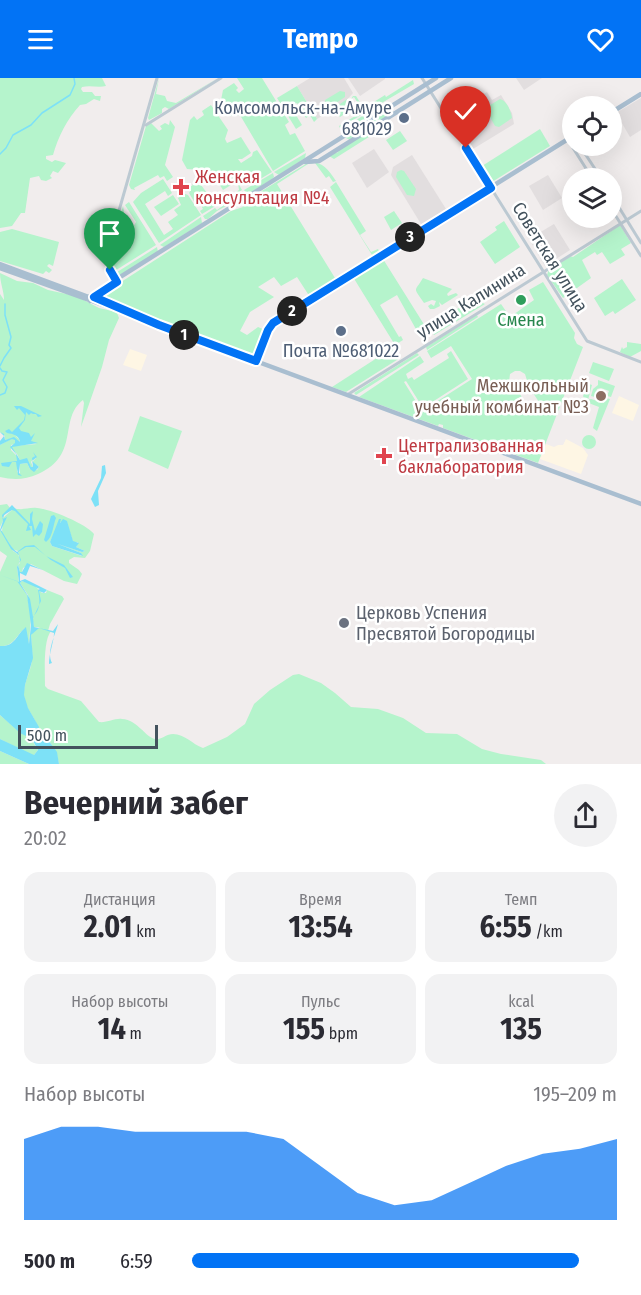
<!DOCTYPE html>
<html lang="ru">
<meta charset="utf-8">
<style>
:root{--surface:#fff;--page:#f2f2f3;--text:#2b2b33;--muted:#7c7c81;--accent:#0273f5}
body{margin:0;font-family:"Fira Sans Condensed",sans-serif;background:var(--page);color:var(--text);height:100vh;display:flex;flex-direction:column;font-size:22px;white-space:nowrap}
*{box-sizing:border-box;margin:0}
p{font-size:20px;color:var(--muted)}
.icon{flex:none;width:33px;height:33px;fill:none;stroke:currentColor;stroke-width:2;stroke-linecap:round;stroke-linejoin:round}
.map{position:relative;height:686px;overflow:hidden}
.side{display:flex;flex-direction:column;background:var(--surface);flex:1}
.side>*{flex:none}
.controls{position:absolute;left:562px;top:18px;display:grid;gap:12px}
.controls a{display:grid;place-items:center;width:60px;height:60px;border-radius:50%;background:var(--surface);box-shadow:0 6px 24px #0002;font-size:30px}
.scale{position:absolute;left:18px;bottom:15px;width:140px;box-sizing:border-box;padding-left:6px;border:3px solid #43525d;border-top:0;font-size:16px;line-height:21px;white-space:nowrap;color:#43525d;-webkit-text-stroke:4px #fff;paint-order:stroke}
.pin{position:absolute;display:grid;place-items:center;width:51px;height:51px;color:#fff;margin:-62px -26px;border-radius:50% 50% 50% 0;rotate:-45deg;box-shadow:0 0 6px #0007}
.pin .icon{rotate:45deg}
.km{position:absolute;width:30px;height:30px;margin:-15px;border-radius:50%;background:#222;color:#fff;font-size:16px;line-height:30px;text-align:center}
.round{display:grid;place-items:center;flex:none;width:63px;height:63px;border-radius:32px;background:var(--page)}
.summary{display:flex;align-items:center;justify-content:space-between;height:102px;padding:0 24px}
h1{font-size:33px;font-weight:700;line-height:45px}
.stats{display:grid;grid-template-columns:repeat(3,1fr);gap:9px;height:102px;padding:6px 24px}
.stats div{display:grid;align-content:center;border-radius:15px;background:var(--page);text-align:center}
.stats b{font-size:30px;font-weight:700}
.stats small{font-size:16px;font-weight:400}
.stats p{font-size:16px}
.chart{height:168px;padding:12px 24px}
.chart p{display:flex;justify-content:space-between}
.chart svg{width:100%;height:108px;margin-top:6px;fill:var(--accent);opacity:.7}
ul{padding:0 24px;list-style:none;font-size:20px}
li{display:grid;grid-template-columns:96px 72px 1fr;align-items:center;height:45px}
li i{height:15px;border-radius:8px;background:var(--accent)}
header{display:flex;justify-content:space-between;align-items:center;height:78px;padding:0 24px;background:var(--accent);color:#fff;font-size:27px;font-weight:700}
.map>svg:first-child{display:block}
.commercial{fill:#fef6e4}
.education{fill:#e2dedf}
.green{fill:#b5f4cc;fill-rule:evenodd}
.water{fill:#7de1f7;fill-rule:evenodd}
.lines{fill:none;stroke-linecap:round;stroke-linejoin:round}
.stream{stroke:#7de1f7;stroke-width:1.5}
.minor{stroke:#bcc9d2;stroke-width:3}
.major{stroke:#a9bed0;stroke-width:4.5}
.route-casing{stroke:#fff;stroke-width:12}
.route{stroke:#0273f5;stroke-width:8}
.service-dot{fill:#5c6f8a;stroke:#fff;stroke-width:2}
.health-dot{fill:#e0444e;stroke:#fff;stroke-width:2}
.leisure-dot{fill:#2e9e5b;stroke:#fff;stroke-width:2}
.education-dot{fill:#8d6e63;stroke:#fff;stroke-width:2}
.worship-dot{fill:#6b7280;stroke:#fff;stroke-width:2}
.labels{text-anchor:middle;stroke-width:5;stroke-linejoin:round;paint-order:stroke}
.service-label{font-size:18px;fill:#4e5e75;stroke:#fff;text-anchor:end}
.health-label{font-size:18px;fill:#be3a42;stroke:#fff;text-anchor:start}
.street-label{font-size:18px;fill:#43525d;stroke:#fff}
.leisure-label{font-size:18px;fill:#27864d;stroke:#fff}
.education-label{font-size:18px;fill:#785e54;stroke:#fff;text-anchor:end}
.worship-label{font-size:18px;fill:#5b616d;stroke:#fff;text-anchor:start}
</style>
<header><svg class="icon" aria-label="menu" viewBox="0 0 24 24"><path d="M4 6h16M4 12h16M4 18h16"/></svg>Tempo<svg class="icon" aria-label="heart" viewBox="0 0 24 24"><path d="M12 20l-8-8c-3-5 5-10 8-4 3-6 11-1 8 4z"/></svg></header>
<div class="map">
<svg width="641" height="686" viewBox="0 0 641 686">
<rect width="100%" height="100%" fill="#f1eded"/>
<g class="commercial">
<path d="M130,271L147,277L141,293L123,287Z"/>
<path d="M619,318L639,327L633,343L612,335Z"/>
<path d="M566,361L583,370L588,377L581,396L540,381L546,366L554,369L558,367H563Z"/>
</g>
<g class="education">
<path d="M310,0H344L353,15L345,24L317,41L297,8Z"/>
<path d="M348,0H385V1L360,18Z"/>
<path d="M516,0H542L524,12Z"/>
<path d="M487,14L492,22L501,17L512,35L514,46L473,71L455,41L466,34L463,29Z"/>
<path d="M641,20V52L630,59L616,35Z"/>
<path d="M374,71L389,94L367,110L352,85Z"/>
<path d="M412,77L446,131L421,146L391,97L393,89Z"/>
<path d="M548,97L562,120L543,132L529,108Z"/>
<path d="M554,146L570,172L545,188L529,161Z"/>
</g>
<g class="green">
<path d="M0,0H102L106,8C98,10 91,7 82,9L81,11L83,14H92L95,18H101L100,23L94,21L86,26L80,27C67,41 58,59 53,77L46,78V81L52,84L55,82L66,85L58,95L53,93L50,98L52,100L46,103L41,102L39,98L30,100L25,135H21L12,148L0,150Z"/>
<path d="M159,0L156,16L165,18L167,23L176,25L218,0L169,31L165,29L162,31V35L149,42L148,40Z"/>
<path d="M237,0H262L289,44L285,47L290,57L295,55L305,73L273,93L240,37L231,38L221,22L223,12L234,5L238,10L236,12L239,15L244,11Z"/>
<path d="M413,2L414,6L368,33L364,27L367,24L369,27L385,17L386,19Z"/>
<path d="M297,8L317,41L314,44L310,37L306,40L297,25L284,31L277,20Z"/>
<path d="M340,13L345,14V19L330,29H326L325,22Z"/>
<path d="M353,18H356L366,34L340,50L339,48L360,35L358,32L361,30L354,19L351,21Z"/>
<path d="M347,21L353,30L340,39L337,35L332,38L329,34Z"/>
<path d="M500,21C507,23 511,33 512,40L499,49L495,48L486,32L487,29Z"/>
<path d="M211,27L228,52L225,61L227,65L241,59L251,75L242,81H238L241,85L252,78L253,74L257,72L272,94L250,107L245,99L239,103L233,93H230L217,101L215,100L217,102L230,95L235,99L229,103L231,107L223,112L218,104L210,107L204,97L210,94L214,100L209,91L202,95L200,92L187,91L182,82L190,42L194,38L197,42L204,37L202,33Z"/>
<path d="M291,29L302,47L296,51L285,33Z"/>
<path d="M392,30L393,35L350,62L346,60L345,58Z"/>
<path d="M367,35L369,40L343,55L341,52Z"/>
<path d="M170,42L175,49L165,87L173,99L167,103L164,98L160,100L158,97L134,110L135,112L131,111L129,107L146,48L151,45L159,53L162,51L160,48L165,45L169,47Z"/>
<path d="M540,51L550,68L492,104L482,88Z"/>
<path d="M400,53L407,63L393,72L386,62Z"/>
<path d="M369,54L372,57L334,81L329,78L334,74L337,75L341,70Z"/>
<path d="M306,75L305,80L279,97L274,94Z"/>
<path d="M309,84C323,84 328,91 336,103L333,104L329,98L326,100L315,85L308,86L277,106L335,200L372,177L330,109L336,104L366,153L360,157L371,174L378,171L380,175L314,215L308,216L297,199L281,208L274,199L258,209L274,219L250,234L240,253L247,257L258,249L265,252L254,275L249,276L102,219L101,217L231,133L243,129L242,127L247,122Z"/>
<path d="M401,92L404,93L416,111L414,118L407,117L396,99L397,94Z"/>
<path d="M273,95L274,99L272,101L250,115L247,116L244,112Z"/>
<path d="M163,101L172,115L168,118L165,113L145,126L164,157L173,151L168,144L178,137L174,132L181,127L178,120L185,116L188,117L201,137L159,165L133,124L141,115Z"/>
<path d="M194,103H198L213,123L216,121L219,125L239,112L238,105L242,112L202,136L200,133L203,131L200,125H195L189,115L191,112L189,108H192Z"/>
<path d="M243,113L244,118L217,133L208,141H205L203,138L215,130L217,132Z"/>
<path d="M173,117L179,126L161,138L154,129Z"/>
<path d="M129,124L156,167L113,194L108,186L109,184H114L124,176L123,172L114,158L123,128L124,133L120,153L129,156L136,144L125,127Z"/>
<path d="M394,133L402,145L391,152L384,139Z"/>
<path d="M201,139L202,145L164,169L160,167Z"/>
<path d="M504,143L520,169L495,186L480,164L497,152L495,149Z"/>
<path d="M620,147L631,165L621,171L625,177L610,186L602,174L597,177L595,174L582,182L591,200L563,220L547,197L549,191L570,178L573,179Z"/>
<path d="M12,151L59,164L53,188L49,186L47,188L52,192L49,195L46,193L43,196L0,183V154Z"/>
<path d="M157,169L158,174L117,199L114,196Z"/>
<path d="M383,181L425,248L417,253L397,217L380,227L399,259L401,258L403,262L395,267L353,199Z"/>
<path d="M0,195L17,203L33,205L48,212L76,218L99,230L112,233L117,235L119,240L109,262L102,289L81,349L84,325L83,322C58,341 81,377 38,396C25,402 13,402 0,399V367L13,360L5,362V358L0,354V216L4,222C4,213 0,205 0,195ZM24,356L31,359V364L37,366L12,368V371L17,376L20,382L28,385L31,389H33L31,384L35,378L36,380L32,384L39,389L37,392L30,391L27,385L20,386V396L17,394V378L11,372V367L15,366V362L20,365L19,361L15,357L21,361Z"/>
<path d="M423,200L452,211L447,216L448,218L456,215L458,217L442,227L439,224L440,228L434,231H430L428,228L431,226L434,228L436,223L432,222L424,225C413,208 414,215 423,200Z"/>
<path d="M622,201L636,222L615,236L613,233L605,238L594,220Z"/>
<path d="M543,204L575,255L574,260L577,266L583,269L538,385L443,350V347L439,346L438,348L359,319L420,278L424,284L406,296L408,301L412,299L414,302L449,280L447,276L451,273L468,301L423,330L406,303L404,304L422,333L472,301L451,268L431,280L427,273L501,226L510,239L534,222L529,212ZM515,293H520L525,296L529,309L539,324L529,331L520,316L509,304L510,296Z"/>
<path d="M473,221L485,226L434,257L429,249Z"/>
<path d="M477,237L478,239L427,272L426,269Z"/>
<path d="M627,264L641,266V273L630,279L620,274L622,269L623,271L627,269Z"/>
<path d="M394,269L400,280L346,314L332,309Z"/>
<path d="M417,275L419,277L356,317L354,315Z"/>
<path d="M593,284L614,291L609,303L589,295Z"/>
<path d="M598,302L615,308L611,319L607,318L609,313L601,310L597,311L595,319L591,318L593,311L598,307Z"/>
<path d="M589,306L592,307L588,322L591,321L604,325L606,320L610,321L597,353L593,350L599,329L586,324L583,318Z"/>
<path d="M140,338L182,353L168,391L128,373Z"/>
<circle cx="589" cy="364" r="7"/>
<path d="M7,426L10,430L2,440H3L12,432H15L13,430C23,433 28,429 37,430C51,431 86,446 94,456L90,473L85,480L74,479L69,482V485L79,492L82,496L77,506L64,503L31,486L23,490L22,494H20L18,487L20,485L18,473L12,471L10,466L13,473L19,477L20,483L17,489L19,505L27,517L31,539L29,566L25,550C16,557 14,569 0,568V494L7,478L0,473V452L2,454L3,443L0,449V427ZM60,444L67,445L73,464H78L76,469L85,473L82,474L56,465L81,475L82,478L52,468L50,464Z"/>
<path d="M22,503L34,507L42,515H46L47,512L62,518L64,521L50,546L48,553H51C43,563 45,594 45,608L48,611L81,623L99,644C107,645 115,640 122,641C138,642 145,659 155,661C162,662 166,656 173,656C185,656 192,666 203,670L227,659L245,646L254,626L270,612L293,597L299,596L321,605L335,615L351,629L378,631L403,640L426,655L457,656L482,671L501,676L541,682L546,686H59L57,677L50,664H33L38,672L34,677H31L0,661V637L16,651L32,659L38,653C37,639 25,632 24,618C23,605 31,594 32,581C33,573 31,565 31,557L35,551L40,549H34L28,517L20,505Z"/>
<path d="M0,673L29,686H0Z"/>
</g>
<g class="water">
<path d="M14,328H21L42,338L38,339L36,336H33L31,335L29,337L26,334L25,342L19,350L21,353L29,355L31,359L35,355L31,363L38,365L12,369L20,382L27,380L31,389H33L32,380L35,378L33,374L37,379L32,383L39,389L34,394L30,391L27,385L20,386L19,395L22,398L18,397L16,384H12L9,389L2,388L1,385L17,383L16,376L10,369L15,365V362L12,361L0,367V363L4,358L0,354L4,356L5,362L14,359L20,364C19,357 13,356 7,355L5,353L9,351L12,354L24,342L25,337L19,330L17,332Z"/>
<path d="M105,387L106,395L98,413L99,427L95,429L91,421L101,400L102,388Z"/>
<path d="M12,427L30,446V436L33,433L32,441L35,453L40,443L43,446L42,454L39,458L36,456L33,459L32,448H29L31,452L26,453L28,446L15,433L12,432L4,437L3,441L7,439L1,452C6,459 10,469 17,474L25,468L34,467L46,478L64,487L73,499L70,500L65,490L51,482L35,469H26L18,474L21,482L18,487L20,494H22L27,485L43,492L30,488L26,498L20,495V503L25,501L47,512L44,515L39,513L41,523L33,540L34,549L53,553L58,546C55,558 46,574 52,585L49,586C49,575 54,564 54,555L39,550L31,557L33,580L25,607L24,617L28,630L39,649L38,653L30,660L20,655L0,637V568C15,569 16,557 26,549L29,566L31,547L27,517L17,503L0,497L19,504L17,489L20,483L19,477L11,471L0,452L3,443L2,437ZM22,503L40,511L38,512C40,523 41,530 33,539L30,521L20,505Z"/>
<path d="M54,437L56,440C53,447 53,459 46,464L44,462L51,438Z"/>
<path d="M59,441H61L60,445L63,441L67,443L73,463L79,465L76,469L85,473L82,474L58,466L81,475L83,478L52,468L50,464Z"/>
<path d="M43,655L57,674L59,686H29L0,673V661L34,677L38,672L33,663Z"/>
</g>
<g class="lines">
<g class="stream">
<path d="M0,76L6,70L13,57L31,47L42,35L70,17L75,6L74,0"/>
<path d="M0,288L4,280L11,270L9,267L11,259L5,237V226"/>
<path d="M0,317L5,315L7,309L3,302L7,294L2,293L0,290"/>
</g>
<g class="minor">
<path d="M422,0L587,263L641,284"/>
<path d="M146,47L221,0"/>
<path d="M568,62L592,100"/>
<path d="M580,68L601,100"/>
<path d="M612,118L641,165"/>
<path d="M612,132L641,178"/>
<path d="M115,201L107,186L106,178L157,0"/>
<path d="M347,317L641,133"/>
</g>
<g class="major">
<path d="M612,34L641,16"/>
<path d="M305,84L319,83L451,0"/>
<path d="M0,186L132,235"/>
<path d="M0,190L159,247L641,426"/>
<path d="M90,218L436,0"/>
<path d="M90,223L106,211"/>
<path d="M256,283L268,252L273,245L573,58"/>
</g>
</g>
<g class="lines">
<defs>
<path id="route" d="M110,192L117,204L94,219L159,247L256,283L268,252L273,245L491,110L466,70"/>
</defs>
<use href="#route" class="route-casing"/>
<use href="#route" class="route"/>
</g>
<g class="service-dot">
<circle cx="404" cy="40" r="6"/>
<circle cx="341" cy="253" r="6"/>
</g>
<g class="health-dot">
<path d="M178 100h6v6h6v6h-6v6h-6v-6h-6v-6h6z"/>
<path d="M381 369h6v6h6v6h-6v6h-6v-6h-6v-6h6z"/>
</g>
<circle class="leisure-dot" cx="521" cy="222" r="6"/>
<circle class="education-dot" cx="601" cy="318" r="6"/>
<circle class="worship-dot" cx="344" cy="545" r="6"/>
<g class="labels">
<g class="service-label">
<text x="392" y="36">Комсомольск-на-Амуре<tspan x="392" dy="21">681029</tspan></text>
<text x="341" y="279" text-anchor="middle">Почта №681022</text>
</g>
<g class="health-label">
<text x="195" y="105">Женская<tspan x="195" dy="21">консультация №4</tspan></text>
<text x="398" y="374">Централизованная<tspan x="398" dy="21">баклаборатория</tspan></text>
</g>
<g class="street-label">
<text transform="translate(550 179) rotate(58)" y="6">Советская улица</text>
<text transform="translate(471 223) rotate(-32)" y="6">улица Калинина</text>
</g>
<g class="leisure-label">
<text x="521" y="248">Смена</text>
</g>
<g class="education-label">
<text x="589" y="314">Межшкольный<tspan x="589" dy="21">учебный комбинат №3</tspan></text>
</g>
<g class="worship-label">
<text x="356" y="541">Церковь Успения<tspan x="356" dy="21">Пресвятой Богородицы</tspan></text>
</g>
</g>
</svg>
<div class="controls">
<a><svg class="icon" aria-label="locate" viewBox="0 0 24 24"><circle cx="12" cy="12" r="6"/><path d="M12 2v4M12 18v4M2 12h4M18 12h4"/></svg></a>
<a><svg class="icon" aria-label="layers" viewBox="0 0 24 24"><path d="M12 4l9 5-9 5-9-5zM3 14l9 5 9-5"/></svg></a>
</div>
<div class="scale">500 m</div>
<div class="pin" style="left:110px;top:192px;background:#1e9e55"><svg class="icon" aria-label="arrive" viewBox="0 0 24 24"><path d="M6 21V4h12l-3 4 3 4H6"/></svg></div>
<div class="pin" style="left:466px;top:70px;background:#d93025"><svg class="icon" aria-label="check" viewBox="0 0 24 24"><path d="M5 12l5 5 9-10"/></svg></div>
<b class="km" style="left:184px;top:257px">1</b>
<b class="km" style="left:292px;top:233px">2</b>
<b class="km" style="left:410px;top:159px">3</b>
</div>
<section class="side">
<div class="summary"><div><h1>Вечерний забег</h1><p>20:02</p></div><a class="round"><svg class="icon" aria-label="share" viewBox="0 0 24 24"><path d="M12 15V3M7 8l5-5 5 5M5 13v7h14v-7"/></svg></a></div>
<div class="stats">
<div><p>Дистанция</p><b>2.01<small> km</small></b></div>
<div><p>Время</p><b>13:54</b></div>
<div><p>Темп</p><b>6:55<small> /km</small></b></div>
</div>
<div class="stats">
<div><p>Набор высоты</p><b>14<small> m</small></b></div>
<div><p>Пульс</p><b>155<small> bpm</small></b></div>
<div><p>kcal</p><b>135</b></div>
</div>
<div class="chart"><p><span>Набор высоты</span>195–209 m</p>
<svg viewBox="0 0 160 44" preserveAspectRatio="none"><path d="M0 44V11L10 6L20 6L30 8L40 8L50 8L60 8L70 11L80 22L90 33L100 38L110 36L120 29L130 22L140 17L150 15L160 11V44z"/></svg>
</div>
<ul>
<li><b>500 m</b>6:59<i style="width:91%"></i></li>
</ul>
</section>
